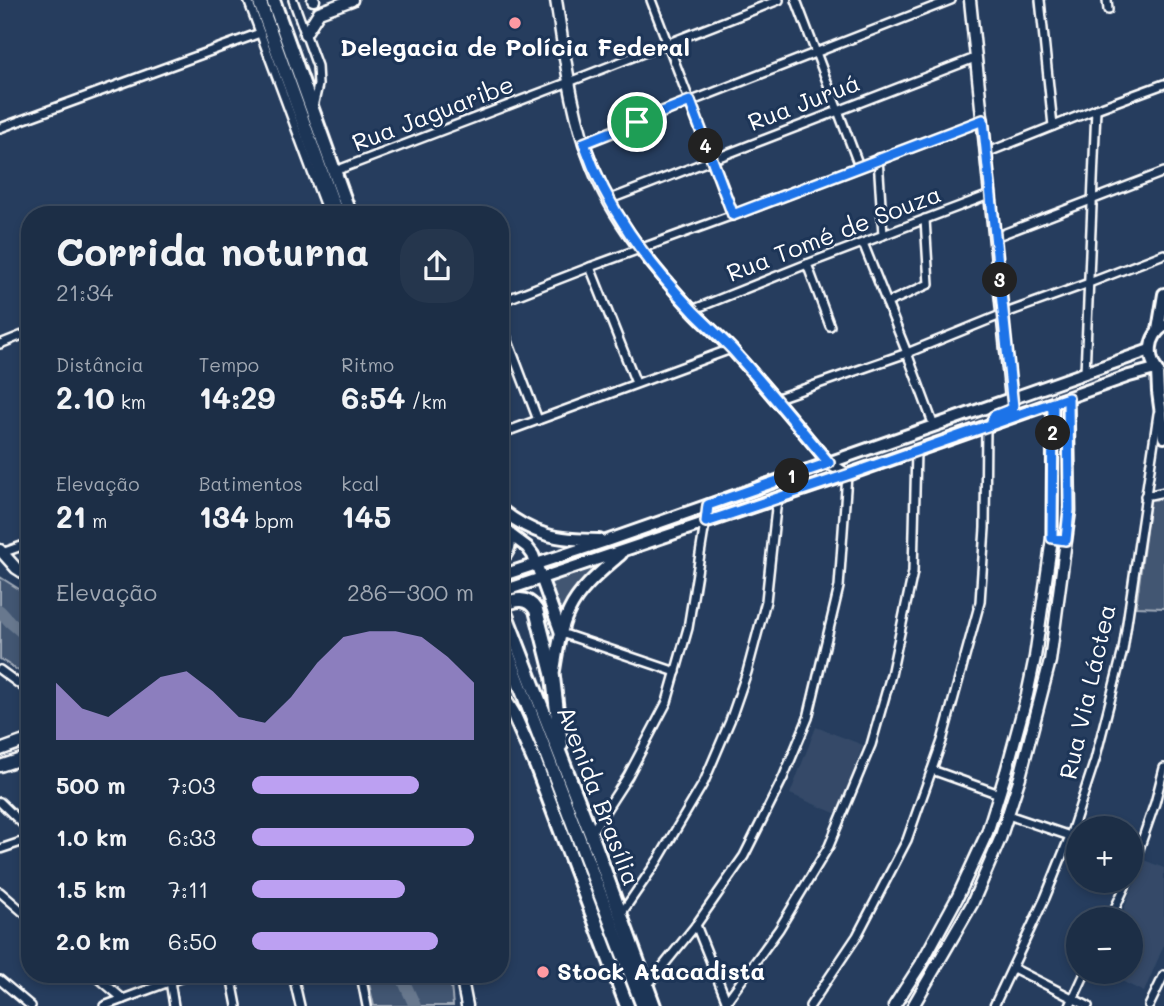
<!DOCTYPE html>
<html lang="pt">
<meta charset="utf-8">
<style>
:root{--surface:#1c2e46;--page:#25364d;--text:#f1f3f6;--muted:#a0a8b3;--line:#3a4a5f;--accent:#bca0f2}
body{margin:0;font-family:Mali,sans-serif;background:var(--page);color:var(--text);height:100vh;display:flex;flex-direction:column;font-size:26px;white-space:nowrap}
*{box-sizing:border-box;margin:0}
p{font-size:23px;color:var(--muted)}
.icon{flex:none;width:38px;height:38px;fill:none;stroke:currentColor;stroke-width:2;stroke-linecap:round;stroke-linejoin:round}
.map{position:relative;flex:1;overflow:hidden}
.details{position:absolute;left:21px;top:206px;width:488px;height:777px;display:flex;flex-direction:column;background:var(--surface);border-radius:28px;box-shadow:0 4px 10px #0003,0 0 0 2px var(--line)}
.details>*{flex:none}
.controls{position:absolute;left:1066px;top:816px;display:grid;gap:14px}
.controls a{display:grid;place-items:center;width:77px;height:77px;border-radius:50%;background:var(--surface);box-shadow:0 4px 10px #0003,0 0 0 2px var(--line);font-size:35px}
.pin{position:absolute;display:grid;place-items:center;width:60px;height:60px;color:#fff;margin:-30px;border:4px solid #fff;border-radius:50%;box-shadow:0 2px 7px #0007}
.km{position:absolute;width:35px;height:35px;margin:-18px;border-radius:50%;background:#222;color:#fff;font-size:19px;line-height:35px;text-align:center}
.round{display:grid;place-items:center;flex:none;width:74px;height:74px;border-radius:28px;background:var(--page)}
.overview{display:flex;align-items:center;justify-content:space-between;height:119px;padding:0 35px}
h1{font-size:38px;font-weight:800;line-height:52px}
.stats{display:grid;grid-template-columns:repeat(3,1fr);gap:10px;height:119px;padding:7px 35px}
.stats div{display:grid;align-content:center}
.stats b{font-size:30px;font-weight:800}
.stats small{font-size:19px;font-weight:400}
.stats p{font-size:19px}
.chart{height:196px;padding:14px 35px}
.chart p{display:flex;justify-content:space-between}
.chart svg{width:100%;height:126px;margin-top:7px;fill:var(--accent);opacity:.7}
ul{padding:0 35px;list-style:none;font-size:23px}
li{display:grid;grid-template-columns:112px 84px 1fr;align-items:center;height:52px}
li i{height:18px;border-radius:9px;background:var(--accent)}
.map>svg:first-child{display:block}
.built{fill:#344a68}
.green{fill:#425672;stroke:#a0aab8;stroke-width:2}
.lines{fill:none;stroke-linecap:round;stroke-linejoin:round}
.river{stroke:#67788e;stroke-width:12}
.street-casing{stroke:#fff;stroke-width:12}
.secondary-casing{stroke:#fff;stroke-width:15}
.primary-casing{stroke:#fff;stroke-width:16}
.highway-casing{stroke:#fff;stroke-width:18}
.street{stroke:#1d3557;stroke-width:7}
.secondary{stroke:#1d3557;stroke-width:10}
.primary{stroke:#1d3557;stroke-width:10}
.highway{stroke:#1d3557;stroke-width:12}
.highway-bridge-casing{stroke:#fff;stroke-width:18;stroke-linecap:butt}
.highway-bridge{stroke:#1d3557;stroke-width:12}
.route-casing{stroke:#fff;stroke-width:14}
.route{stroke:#1a73e8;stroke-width:9}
.poi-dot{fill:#ff9aa2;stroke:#1d3557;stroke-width:2.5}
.labels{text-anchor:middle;stroke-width:6;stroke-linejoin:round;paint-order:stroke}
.poi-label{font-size:24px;font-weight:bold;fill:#fff;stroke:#1d3557}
.street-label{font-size:24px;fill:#fff;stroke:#1d3557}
</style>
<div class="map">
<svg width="1164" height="1006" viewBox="0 0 1164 1006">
<rect width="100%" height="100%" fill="#263d5e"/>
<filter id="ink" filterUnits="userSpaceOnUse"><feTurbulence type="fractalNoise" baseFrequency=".0143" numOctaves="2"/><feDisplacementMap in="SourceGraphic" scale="14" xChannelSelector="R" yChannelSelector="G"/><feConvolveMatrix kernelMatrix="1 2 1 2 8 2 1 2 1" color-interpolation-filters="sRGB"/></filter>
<g filter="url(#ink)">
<g class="built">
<path d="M816,727L863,745L837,814L790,794Z"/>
<path d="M1144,860L1164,868V945L1144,992L1101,971H1130V919H1120Z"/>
</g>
<g class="green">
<path d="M1164,499V608L1136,607L1150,500Z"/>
<path d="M603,562C585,581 569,598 558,621L549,583Z"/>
<path d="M0,577L30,596V678L0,659Z"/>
<path d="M367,975H450L453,1006H374Z"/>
</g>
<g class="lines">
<g class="river">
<path d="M0,611L10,622L30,639"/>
<path d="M401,975L415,1006"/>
</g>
<defs>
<g id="street">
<path d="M248,0L328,215"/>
<path d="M293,0L317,66L318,85L313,107"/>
<path d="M651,0L733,215"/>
<path d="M796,0L859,166"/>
<path d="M1040,0L1053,126"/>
<path d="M1107,0L1108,10"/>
<path d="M0,128L260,33"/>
<path d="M584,143L951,0"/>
<path d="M986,153L1096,109L1164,84"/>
<path d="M878,158L883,235"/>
<path d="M335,171L569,82L779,0"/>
<path d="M608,200L975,58"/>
<path d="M995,237L1164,172"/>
<path d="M863,243L907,353L934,426"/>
<path d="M807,264L830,326"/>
<path d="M590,267L636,383"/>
<path d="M500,302L590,267L733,215L983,120"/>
<path d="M887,303L929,284L925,219"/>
<path d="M692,310L807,264L989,195"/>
<path d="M500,320L538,420"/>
<path d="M0,344L30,332"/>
<path d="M1085,373L1096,109"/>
<path d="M775,399L907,353L1003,314L1089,283L1164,254"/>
<path d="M991,424L994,416L1013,409L1011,399"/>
<path d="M500,434L731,349"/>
<path d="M1145,496L1164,492"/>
<path d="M2,553L30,543"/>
<path d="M561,633L676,672"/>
<path d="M0,670L30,692"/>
<path d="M932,770L999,794"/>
<path d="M0,802L30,831"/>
<path d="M1008,815L1070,836"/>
<path d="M591,833L628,776L667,702L688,628L708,505"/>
<path d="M0,849L30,839"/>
<path d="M1130,875L1155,803L1164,768"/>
<path d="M0,892L30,918"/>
<path d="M621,914L658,860L704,782L730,721L747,672L766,601L777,499"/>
<path d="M1110,919L1128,880"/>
<path d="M696,925L728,1005"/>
<path d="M1013,968L1088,1006"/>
<path d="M95,975L123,999"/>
<path d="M231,975L237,1006"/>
<path d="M293,975L300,1006"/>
<path d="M361,975L367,1006"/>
<path d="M0,980L31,1006"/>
<path d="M170,981L174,1006"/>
<path d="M647,986L696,925L744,856L783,778L808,718L839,587L847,475"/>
<path d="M726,1002L779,929L829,846L871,745L891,675L913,572L916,451"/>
<path d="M104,1006L188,975"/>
<path d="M810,1006L857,936L907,840L942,741L980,602L985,528L986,426"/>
<path d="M994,1006L1045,898L1070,836L1095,760L1123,650L1158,414"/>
<path d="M1070,1006L1086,971"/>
<path d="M1149,1006L1164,975"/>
</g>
<g id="secondary">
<path d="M313,0H314"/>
<path d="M556,0C565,56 571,113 592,166C613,220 652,266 691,309C704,323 719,336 732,350C766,387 797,425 829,463L847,475"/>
<path d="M970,0L1011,399"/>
<path d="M305,34L319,12L352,0"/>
<path d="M0,550L16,568L30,577"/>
<path d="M0,750L30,739"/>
<path d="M0,766L30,756"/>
<path d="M461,975L467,1006"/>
<path d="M894,1006L921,964L957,898L987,833L1006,772L1027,695L1035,657L1052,538L1053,403"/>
<path d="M913,1006L972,904L1000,839L1020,777L1050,661L1066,540L1070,511L1068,398"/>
</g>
<g id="primary">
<path d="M1158,330L1164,294"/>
<path d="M1157,371L1158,392L1164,437"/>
<path d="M1158,372C1147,357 1148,337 1164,326"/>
<path d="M500,509C534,536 557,540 599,540"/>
<path d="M508,533L527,547L533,555L561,633"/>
<path d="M500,576L609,540L1150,350"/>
<path d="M500,592L847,475L1129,376L1155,369"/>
<path d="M553,676C557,654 559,631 569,611C580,588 602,571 621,554"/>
</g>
<g id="highway">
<path d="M259,0L337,215"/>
<path d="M273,0L350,215"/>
<path d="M500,526L508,533C510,544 509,551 500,559"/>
<path d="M500,606C515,600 526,595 536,610L553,677L561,745"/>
<path d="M504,610L591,834L654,1006"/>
<path d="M500,633L643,1006"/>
<path d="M500,692L513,713L536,765L627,1006"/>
</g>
</defs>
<use href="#street" class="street-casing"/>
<use href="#secondary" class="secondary-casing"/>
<use href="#primary" class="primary-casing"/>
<use href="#highway" class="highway-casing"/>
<use href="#street" class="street"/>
<use href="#secondary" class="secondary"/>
<use href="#primary" class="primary"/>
<use href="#highway" class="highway"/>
<defs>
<path id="highway-bridge" d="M500,602L504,610"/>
</defs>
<use href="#highway-bridge" class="highway-bridge-casing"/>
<use href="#highway-bridge" class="highway-bridge"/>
</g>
</g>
<g class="lines" filter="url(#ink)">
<defs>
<path id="route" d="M637,122L584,143C607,209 646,261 694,312C706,324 719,336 732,349C765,386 797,425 829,463L708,505L706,522L847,475L1053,403L1052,538L1066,540L1069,510L1068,398C1042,407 1017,415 991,424L994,416L1012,409L1013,407L983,120L733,215L690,101L637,122"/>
</defs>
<use href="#route" class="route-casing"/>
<use href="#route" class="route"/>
</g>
<g class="poi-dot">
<circle cx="515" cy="23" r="7"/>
<circle cx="543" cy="972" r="7"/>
</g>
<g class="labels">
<g class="poi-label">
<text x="515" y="56">Delegacia de Polícia Federal</text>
<text x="557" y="980" text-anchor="start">Stock Atacadista</text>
</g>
<g class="street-label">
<text transform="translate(804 103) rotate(-21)" y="8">Rua Juruá</text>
<text transform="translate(433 114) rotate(-21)" y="8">Rua Jaguaribe</text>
<text transform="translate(834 234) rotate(-21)" y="8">Rua Tomé de Souza</text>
<text transform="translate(1088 692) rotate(-77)" y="8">Rua Via Láctea</text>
<text transform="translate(598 796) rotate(69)" y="8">Avenida Brasília</text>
</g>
</g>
</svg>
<div class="controls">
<a>+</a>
<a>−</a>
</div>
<div class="pin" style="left:637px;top:122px;background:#1e9e55"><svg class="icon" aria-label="arrive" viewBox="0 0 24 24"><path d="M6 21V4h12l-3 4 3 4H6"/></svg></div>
<b class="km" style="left:792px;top:476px">1</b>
<b class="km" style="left:1053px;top:433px">2</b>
<b class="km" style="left:1000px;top:280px">3</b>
<b class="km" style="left:706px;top:146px">4</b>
<section class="details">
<div class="overview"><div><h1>Corrida noturna</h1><p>21:34</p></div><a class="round"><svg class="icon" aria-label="share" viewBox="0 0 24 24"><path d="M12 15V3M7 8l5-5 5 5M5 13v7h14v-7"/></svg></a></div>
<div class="stats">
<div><p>Distância</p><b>2.10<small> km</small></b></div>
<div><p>Tempo</p><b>14:29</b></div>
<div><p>Ritmo</p><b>6:54<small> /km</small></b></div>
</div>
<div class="stats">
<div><p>Elevação</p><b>21<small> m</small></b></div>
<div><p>Batimentos</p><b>134<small> bpm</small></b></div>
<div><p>kcal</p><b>145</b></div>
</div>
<div class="chart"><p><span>Elevação</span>286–300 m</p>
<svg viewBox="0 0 160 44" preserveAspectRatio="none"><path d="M0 44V24L10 33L20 36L30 29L40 22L50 20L60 27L70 36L80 38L90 29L100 17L110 8L120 6L130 6L140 8L150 15L160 24V44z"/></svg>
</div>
<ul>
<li><b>500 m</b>7:03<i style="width:75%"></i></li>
<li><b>1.0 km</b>6:33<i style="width:100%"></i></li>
<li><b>1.5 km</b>7:11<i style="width:69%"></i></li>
<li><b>2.0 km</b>6:50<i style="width:84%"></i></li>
</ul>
</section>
</div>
